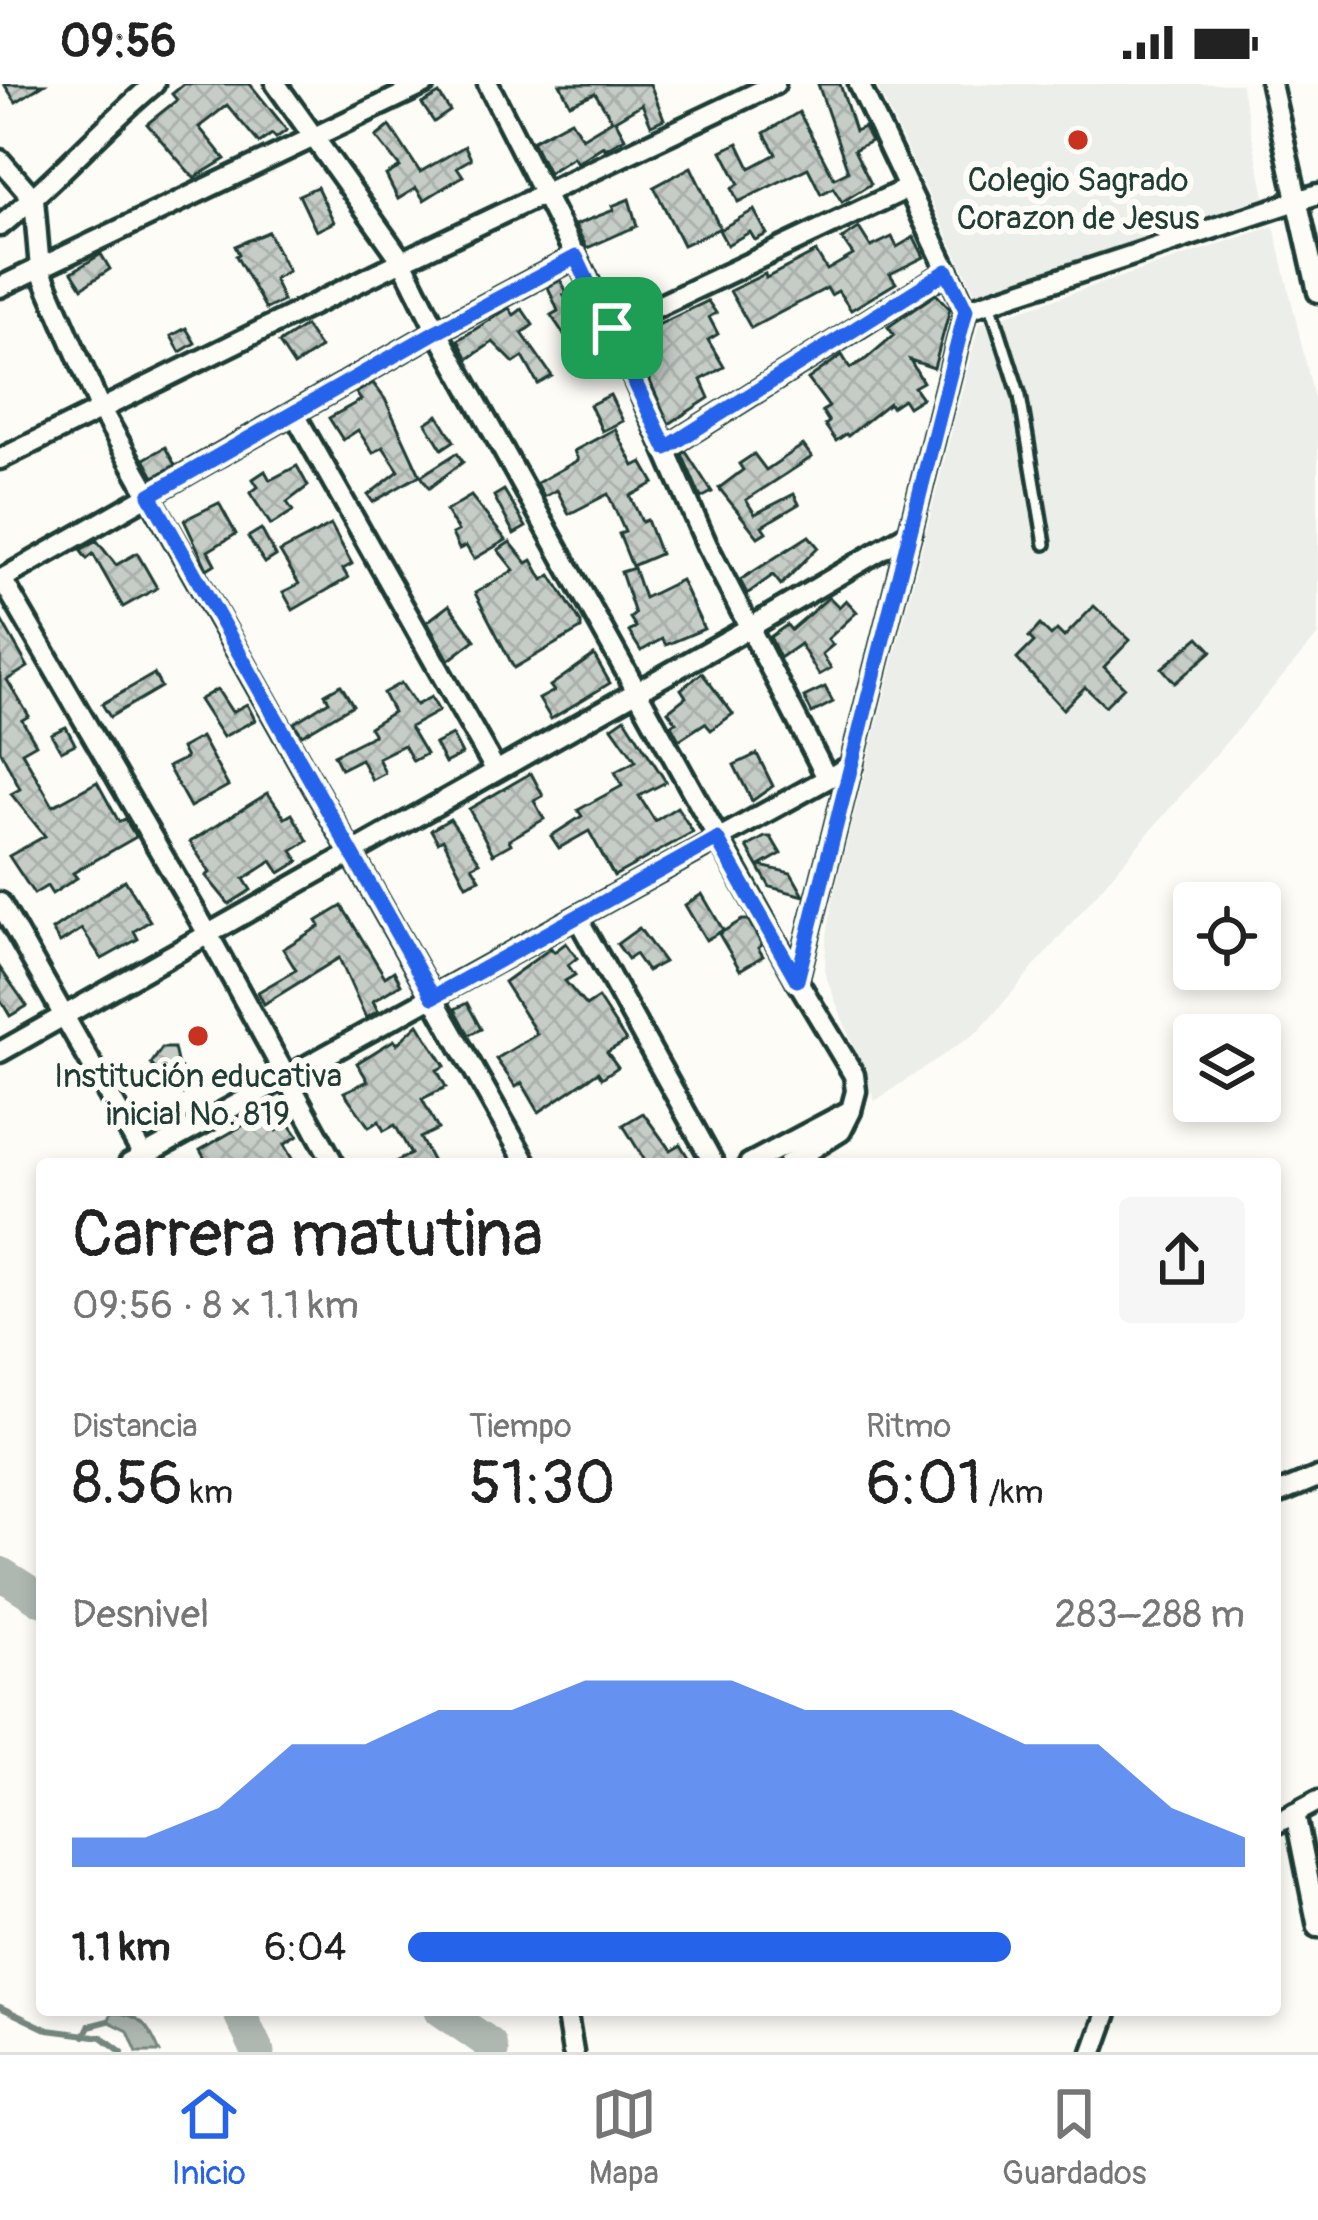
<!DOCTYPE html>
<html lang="es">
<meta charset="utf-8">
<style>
:root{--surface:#fff;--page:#f6f6f6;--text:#222;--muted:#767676;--line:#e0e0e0;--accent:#2563eb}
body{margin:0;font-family:Pangolin,sans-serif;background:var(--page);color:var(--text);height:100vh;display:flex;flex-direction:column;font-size:45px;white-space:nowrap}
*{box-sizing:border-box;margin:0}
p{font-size:39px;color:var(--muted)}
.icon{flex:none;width:66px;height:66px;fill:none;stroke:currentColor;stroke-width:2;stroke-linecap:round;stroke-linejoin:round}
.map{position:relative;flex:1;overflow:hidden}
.sheet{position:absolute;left:36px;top:1074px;width:1245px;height:858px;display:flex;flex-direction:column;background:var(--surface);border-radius:12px;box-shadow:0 6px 18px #0003}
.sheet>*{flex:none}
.tools{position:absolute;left:1173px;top:798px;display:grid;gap:24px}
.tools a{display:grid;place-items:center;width:108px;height:108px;border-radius:12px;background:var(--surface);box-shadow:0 6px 18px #0003;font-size:60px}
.pin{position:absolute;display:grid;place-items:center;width:102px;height:102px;color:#fff;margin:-51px;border-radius:24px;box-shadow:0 6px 18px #0006}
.round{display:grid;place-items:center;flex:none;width:126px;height:126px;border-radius:12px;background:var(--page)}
.headline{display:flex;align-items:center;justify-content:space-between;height:204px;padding:0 36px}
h1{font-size:66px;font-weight:600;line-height:90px}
.figures{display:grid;grid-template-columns:repeat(3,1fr);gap:18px;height:204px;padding:12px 36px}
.figures div{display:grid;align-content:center}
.figures b{font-size:60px;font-weight:600}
.figures small{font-size:33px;font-weight:400}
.figures p{font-size:33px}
.chart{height:336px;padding:24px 36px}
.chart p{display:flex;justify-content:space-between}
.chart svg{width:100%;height:216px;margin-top:12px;fill:var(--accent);opacity:.7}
ul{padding:0 36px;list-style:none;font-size:39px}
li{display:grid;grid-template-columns:192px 144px 1fr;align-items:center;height:90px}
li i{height:30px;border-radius:15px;background:var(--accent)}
.status{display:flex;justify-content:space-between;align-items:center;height:84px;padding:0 60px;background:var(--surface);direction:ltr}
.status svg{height:33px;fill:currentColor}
.tab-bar{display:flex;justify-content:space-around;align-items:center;height:168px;border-top:3px solid var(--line);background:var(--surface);font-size:33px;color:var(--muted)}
.tab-bar a{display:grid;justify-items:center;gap:6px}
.tab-bar .current{color:var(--accent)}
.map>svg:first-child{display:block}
.built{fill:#eceee9}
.water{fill:#aeb8b1;stroke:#75877f;stroke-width:3}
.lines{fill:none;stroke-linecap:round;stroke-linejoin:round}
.stream{stroke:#75877f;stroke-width:6}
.river{stroke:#aeb8b1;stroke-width:33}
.building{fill:url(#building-cross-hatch);stroke:#1f3d34;stroke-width:3}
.lane-casing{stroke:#1f3d34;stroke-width:18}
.street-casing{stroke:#1f3d34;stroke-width:27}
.lane{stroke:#fdfcf7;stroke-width:9}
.street{stroke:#fdfcf7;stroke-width:18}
.route-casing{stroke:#fff;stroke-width:24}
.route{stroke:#2563eb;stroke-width:15}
.poi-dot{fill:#c8321e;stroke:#fdfcf7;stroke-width:4.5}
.labels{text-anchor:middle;stroke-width:12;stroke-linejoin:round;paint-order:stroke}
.poi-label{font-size:33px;fill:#1f3d34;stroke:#fdfcf7}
</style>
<div class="status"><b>09:56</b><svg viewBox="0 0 49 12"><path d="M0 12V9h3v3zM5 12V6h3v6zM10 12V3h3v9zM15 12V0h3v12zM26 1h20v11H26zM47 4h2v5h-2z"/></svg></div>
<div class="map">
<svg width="1318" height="1968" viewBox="0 0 1318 1968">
<defs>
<pattern id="building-cross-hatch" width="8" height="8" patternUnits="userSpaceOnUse" patternTransform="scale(3)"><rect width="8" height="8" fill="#c6cdc7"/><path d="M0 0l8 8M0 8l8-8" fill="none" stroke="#aab1ac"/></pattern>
</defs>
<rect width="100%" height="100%" fill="#fdfcf7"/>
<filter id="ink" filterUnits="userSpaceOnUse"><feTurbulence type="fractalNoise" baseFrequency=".00833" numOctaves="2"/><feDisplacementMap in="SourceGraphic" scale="24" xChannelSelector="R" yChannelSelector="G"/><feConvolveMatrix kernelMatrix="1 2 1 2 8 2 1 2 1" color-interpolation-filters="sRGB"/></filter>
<g filter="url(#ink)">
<g class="built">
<path d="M876,0H1241L1265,112L976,211Z"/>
<path d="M1274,142L1318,331V551L980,946L875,1017L825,890L826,859L833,814L979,240Z"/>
</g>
<path class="water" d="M112,1929C141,1929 149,1943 160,1968H137L128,1947L108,1937Z"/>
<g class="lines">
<g class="stream">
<path d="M0,1923L48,1946L102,1953L122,1968"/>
<path d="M84,1952L89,1942L108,1937"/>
</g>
<g class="river">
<path d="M0,1489L42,1516"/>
<path d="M238,1926L258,1968"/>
<path d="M441,1926L490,1960L492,1968"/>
</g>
</g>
<g class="building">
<path d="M4,0H44L16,18Z"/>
<path d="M184,0H250L287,46L276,54L272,50L259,59L227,21L199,43L225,75L194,94L147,40L177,16L172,10Z"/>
<path d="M560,0H650L664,35L651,41L642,20L615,36L625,54L605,65L603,62L577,79L573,73L548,89L532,57L571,36L582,54L612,36L595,9L570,20Z"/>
<path d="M818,0H840L855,47L864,43L871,57L854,66L871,100L842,118L833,104L821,110L808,84L738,118L732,104L739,100L722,67L738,59L750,84L776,70L764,49L799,28L834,94L848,87Z"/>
<path d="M439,10L450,27L434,38L422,20Z"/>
<path d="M390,42L420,88L465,62L471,75L457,83L463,92L424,116L416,104L398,115L386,91L400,83L376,53Z"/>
<path d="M691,83L720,144L683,161L654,103Z"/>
<path d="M317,103L334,138L316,147L299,111Z"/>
<path d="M629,115L637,142L587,164L575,141L614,126L612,122Z"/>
<path d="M754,126L767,150L755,156L750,148L727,161L719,146Z"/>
<path d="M859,144L871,163L892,153L897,163L914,153L924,173L890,190L896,199L851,226L838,207L831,211L827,204L751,244L730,207L765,190L766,194L816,168L827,186L853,171L842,155Z"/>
<path d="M268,148L288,187L274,195L283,217L266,225L236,172L239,170L235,162Z"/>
<path d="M101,170L110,185L82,204L72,188Z"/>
<path d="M561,196L567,210L564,211L583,241L565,252L551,231L558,227L548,203Z"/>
<path d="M936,210L950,225L934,284L910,276L923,298L914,303L922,314L908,323L903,315L891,323L889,319L848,352L846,350L836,357L825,341L829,338L822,327L829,323L808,295L842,271L850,284L866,275L894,251L888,243Z"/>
<path d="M708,217L716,229L709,233L718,250L708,256L724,283L701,296L709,314L669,340L631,254Z"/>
<path d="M509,224L514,231L522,225L533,241L522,249L552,292L538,300L523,273L514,279L493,258L468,275L458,256Z"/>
<path d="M305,242L320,264L294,282L279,259Z"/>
<path d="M186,244L195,259L180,268L171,252Z"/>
<path d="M373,299L385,315L420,391L373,418L368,411L399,387L383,363L373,369L358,346L343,356L329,334L361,316L356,309Z"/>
<path d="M610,311L623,337L602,347L590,321Z"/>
<path d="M438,331L454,357L442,365L426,339Z"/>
<path d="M615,345L634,382L642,378L654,399L630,412L642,438L647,436L660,470L632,482L619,450L625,448L608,410L569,430L557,406L544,413L537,399L578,376L574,367Z"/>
<path d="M803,361L812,373L746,416L755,430L794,410L799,420L762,442L766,448L758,453L719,404L743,386L739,380L754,370L766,386Z"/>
<path d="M165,363L175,381L154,393L144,375Z"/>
<path d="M686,368L712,408L701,414L682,370Z"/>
<path d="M457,369L463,378L429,404L421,392Z"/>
<path d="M297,382L308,402L287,418L293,427L271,441L250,409L258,403L253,395L265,387L270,396Z"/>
<path d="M504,406L526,443L514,450L494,412Z"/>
<path d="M471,412L506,456L474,475L466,462L459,465L452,450L458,447L446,427Z"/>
<path d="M219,419L236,450L208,467L215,480L207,485L184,436Z"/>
<path d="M331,441L352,480L343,485L348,494L293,526L283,508L299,500L280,468Z"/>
<path d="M261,445L276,472L265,479L248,453Z"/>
<path d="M809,452L818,463L781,501L773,491L747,510L740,496Z"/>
<path d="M97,457L116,481L137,469L157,504L123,523L93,470L87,475L80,466Z"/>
<path d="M510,458L527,479L532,476L543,496L551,491L581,539V545L514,584L475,509L514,486L498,466Z"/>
<path d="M634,484L644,514L681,496L704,545L666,561L662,555L641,567L629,548L636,543L630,534L635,530L621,488Z"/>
<path d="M829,513L839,523L846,516L857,528L828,555L833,561L822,570L831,584L819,591L800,560L780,574L770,553L787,541L791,546Z"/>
<path d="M449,521L475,556L449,576L427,538Z"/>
<path d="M1094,522L1130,556L1104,583L1124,603L1105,622L1085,603L1063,625L1017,575L1034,558L1029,553L1040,541L1051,552L1057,546L1064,553Z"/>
<path d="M0,534L28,583L7,596L29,632L22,636L36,660L22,668L53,722L97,698L119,738L125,735L136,753L73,789L77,794L52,810L47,802L34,810L9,772L45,752L11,710L20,705L0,666Z"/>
<path d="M1199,553L1212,567L1175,599L1162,584Z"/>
<path d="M594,571L610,599L551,635L539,615L554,607L550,602Z"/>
<path d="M702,589L733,630L711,646L705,639L679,656L671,641L676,638L668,627L686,613L681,605Z"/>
<path d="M154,590L161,603L110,633L102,620Z"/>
<path d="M401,599L416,621L431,613L439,627L410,643L426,670L413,677L404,661L378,674L385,689L372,696L361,675L341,685L334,671L374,651L369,643L393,628L383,609Z"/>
<path d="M341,601L353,621L302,651L294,639L329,617L325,610Z"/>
<path d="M825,603L833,618L812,629L804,613Z"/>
<path d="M217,605L232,628L247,620L255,636L223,653L199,616Z"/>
<path d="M625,634L666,698L639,712L655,737L677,723L693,748L614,792L589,747L559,764L551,752L582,732L578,726L622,702L615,688L636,677L612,643Z"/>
<path d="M66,643L75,660L61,667L51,650Z"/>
<path d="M452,651L462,670L445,679L435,660Z"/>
<path d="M201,653L228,702L190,723L168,683L186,674L181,664Z"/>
<path d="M757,670L773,702L752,717L734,681Z"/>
<path d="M531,689L543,712L534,717L544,735L509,756L511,760L493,770L469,725Z"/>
<path d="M268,709L285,734L292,730L308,757L292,767L299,777L280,789L272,777L244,795L251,806L229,820L206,792L210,789L190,758Z"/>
<path d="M450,735L480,778L472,782L480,795L466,801L443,755L438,758L431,746Z"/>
<path d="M765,753H771L781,770L760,782L791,789L804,812L770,803L747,763Z"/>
<path d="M125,796L150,837L134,847L138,855L102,875L82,845L60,859L52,846Z"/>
<path d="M702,810L723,846L706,856L685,821Z"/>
<path d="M342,822L385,893L394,887L401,900L373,917L378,927L366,934L339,874L264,920L258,908L296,886L283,865L320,842L317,837Z"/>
<path d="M742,836H748L762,861L758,864L763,872L740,886L719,850Z"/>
<path d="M639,844L664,878L647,887L635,870L628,875L617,860Z"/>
<path d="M566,859L577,874L568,881L575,891L565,897L586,922L598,914L626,957L607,968L618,983L602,994L598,988L539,1028L522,999L516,1003L496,975L537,950L504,898L551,864L554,868Z"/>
<path d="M0,884L27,922L10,932L0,915Z"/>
<path d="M467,919L481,945L469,951L455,925Z"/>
<path d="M418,940L445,982L437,986L446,1003L422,1015L438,1045L420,1054L434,1080H391L411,1070L395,1041L384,1047L379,1037L369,1043L344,1008L368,997L357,979L394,956L397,960Z"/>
<path d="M162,964H174L178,982L191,992L183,1010L165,1008L161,993L151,980Z"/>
<path d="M265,1029L277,1047L288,1038L298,1052L284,1061L295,1080H208L200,1066Z"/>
<path d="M643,1029L670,1066L680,1060L692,1080H647L623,1041Z"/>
</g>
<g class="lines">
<defs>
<path id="lane" d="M990,218L1020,312L1045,460"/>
<g id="street">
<path d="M276,0L402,177L437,247L797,896L966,226L859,0"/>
<path d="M488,0L612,244L707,461L826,692"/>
<path d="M1271,0L1318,208"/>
<path d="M0,76L34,115L40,185L100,324L527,1080"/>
<path d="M0,142C55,98 100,45 154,0"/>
<path d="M0,203L425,0"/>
<path d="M966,226L1318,110"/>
<path d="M612,244L908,104"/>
<path d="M294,329L495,685"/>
<path d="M666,364L948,187"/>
<path d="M0,375L402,177L775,0"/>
<path d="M2,495L208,850L334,1080"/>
<path d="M0,496L437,247L576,173"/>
<path d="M0,819L148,1080"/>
<path d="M577,833L714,1080"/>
<path d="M0,968L749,544L911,448"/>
<path d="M129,1080L852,681"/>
<path d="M749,1080L851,1026L856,1007L854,991L797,896"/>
<path d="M788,1080L841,1047L851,1027"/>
<path d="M1275,1411L1318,1393"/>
<path d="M1295,1729L1318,1843"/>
<path d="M1275,1740L1318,1717"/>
<path d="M566,1926L573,1968"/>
<path d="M1093,1968L1108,1926"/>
</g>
</defs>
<use href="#lane" class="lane-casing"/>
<use href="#street" class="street-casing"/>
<use href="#lane" class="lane"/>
<use href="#street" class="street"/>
</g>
</g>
<g class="lines" filter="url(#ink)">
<defs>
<path id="route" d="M576,173L666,364L947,187L966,226L797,896L717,755L433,913L150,411L437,247Z"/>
</defs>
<use href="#route" class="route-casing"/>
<use href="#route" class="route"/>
</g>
<g class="poi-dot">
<circle cx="1078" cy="56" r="12"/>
<circle cx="198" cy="952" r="12"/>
</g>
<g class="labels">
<g class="poi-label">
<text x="1078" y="107">Colegio Sagrado<tspan x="1078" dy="38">Corazon de Jesus</tspan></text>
<text x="198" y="1003">Institución educativa<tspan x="198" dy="38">inicial No. 819</tspan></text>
</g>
</g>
</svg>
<div class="tools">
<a><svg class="icon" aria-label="locate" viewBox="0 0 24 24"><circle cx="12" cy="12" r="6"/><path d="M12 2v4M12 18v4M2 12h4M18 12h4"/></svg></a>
<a><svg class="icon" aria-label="layers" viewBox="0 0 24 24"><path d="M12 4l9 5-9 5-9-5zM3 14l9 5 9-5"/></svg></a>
</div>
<div class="pin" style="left:612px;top:244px;background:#1e9e55"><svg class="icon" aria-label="arrive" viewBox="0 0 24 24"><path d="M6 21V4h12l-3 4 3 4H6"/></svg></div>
<section class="sheet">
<div class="headline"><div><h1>Carrera matutina</h1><p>09:56 · 8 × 1.1 km</p></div><a class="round"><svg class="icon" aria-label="share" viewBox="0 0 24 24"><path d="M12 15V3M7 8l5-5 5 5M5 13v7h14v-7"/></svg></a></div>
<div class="figures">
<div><p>Distancia</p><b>8.56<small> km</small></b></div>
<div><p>Tiempo</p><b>51:30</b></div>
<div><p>Ritmo</p><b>6:01<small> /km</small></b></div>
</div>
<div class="chart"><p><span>Desnivel</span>283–288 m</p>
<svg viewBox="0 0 160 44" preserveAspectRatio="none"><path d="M0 44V38L10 38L20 32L30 19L40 19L50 12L60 12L70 6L80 6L90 6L100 12L110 12L120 12L130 19L140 19L150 32L160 38V44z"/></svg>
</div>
<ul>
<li><b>1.1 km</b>6:04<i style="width:72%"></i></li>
</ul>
</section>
</div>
<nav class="tab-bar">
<a class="current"><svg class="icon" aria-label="home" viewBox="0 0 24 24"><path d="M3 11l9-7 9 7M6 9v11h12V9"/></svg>Inicio</a>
<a><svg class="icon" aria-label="map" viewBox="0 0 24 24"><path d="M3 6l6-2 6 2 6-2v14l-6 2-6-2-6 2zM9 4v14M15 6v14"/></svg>Mapa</a>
<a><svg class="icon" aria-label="saved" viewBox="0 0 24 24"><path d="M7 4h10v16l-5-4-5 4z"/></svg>Guardados</a>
</nav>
